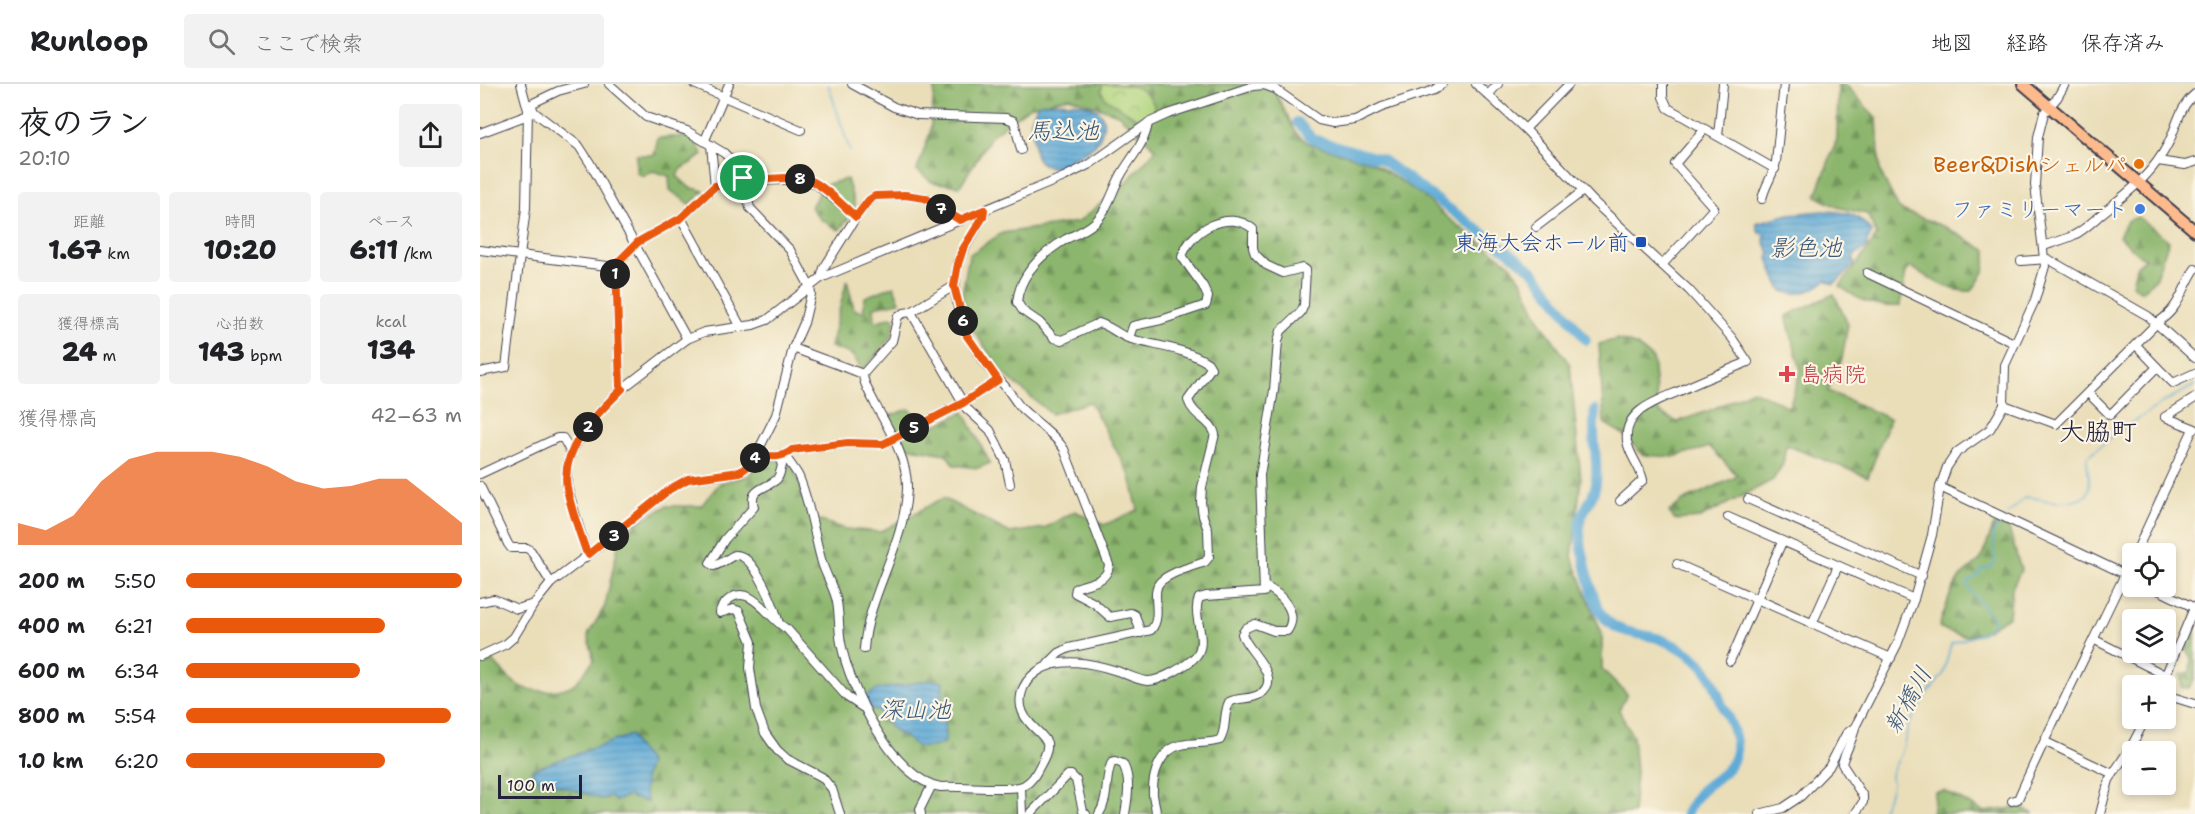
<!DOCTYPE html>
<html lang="ja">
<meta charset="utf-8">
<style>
:root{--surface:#fff;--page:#f2f2f2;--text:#202124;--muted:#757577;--line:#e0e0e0;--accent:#ea580c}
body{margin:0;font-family:"Shantell Sans","Klee One",sans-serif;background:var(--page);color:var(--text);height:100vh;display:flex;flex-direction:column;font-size:22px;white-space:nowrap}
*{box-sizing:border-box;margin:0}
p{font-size:20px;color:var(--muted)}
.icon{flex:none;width:33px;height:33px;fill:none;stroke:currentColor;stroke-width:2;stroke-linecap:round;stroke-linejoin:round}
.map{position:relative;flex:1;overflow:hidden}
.drawer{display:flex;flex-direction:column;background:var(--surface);width:480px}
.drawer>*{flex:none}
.controls{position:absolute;left:1642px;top:459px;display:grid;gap:12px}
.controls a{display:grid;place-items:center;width:54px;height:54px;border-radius:6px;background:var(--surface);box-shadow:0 3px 9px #0003;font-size:30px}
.scale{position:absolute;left:18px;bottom:15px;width:84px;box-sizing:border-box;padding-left:6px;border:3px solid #22223b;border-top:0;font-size:16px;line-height:21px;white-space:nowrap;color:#22223b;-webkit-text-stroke:4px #fcf5e5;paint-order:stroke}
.pin{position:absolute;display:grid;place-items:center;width:51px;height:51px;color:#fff;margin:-26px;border:3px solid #fff;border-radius:50%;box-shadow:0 2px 6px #0007}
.km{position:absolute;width:30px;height:30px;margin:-15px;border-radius:50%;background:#222;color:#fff;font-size:16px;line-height:30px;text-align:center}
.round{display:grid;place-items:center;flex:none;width:63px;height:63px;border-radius:6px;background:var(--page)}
.headline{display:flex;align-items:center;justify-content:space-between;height:102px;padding:0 18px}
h1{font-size:33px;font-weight:800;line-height:45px}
.figures{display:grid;grid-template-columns:repeat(3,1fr);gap:9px;height:102px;padding:6px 18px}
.figures div{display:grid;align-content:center;border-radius:6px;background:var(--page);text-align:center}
.figures b{font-size:26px;font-weight:800}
.figures small{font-size:16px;font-weight:400}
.figures p{font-size:16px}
.chart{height:168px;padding:12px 18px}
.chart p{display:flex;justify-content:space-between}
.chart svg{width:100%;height:108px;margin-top:6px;fill:var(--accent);opacity:.7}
ul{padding:0 18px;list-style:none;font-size:20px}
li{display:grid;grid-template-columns:96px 72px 1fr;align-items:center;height:45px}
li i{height:15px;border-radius:8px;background:var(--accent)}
header{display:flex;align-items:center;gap:36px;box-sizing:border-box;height:84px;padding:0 30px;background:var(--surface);border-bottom:2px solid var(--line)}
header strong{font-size:28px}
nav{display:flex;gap:33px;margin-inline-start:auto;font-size:21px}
.search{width:420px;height:54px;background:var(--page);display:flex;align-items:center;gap:15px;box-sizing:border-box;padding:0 21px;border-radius:6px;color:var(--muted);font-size:22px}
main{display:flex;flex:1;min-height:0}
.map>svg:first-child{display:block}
.forest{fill:url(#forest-firs);stroke:#576c54;stroke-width:1.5}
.park{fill:url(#park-crowns);stroke:#6a7c5c;stroke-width:1.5}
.water{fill:url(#water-rules);stroke:#406689;stroke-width:1.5}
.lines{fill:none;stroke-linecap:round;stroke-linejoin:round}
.stream{stroke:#5eaad7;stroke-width:1.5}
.river{stroke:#5eaad7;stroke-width:10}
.minor-casing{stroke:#403e4e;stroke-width:10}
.major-casing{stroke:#403e4e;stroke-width:14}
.minor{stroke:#fff;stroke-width:8}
.major{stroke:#fcba8d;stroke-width:10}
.route-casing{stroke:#fff;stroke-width:12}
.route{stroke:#ea580c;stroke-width:8}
.food-dot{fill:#e8710a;stroke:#fcf5e5;stroke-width:2}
.shop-dot{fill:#3f7fe0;stroke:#fcf5e5;stroke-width:2}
.transit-dot{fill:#1a4fb4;stroke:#fcf5e5;stroke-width:2}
.health-dot{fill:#e0444e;stroke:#fcf5e5;stroke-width:2}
.labels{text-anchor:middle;stroke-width:4.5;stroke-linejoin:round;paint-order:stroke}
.food-label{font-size:22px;fill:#c56008;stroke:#fcf5e5;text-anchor:end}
.shop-label{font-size:22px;fill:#366cbe;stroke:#fcf5e5;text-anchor:end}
.transit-label{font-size:22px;fill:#164399;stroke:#fcf5e5;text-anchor:end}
.health-label{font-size:22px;fill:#be3a42;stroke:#fcf5e5;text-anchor:start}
.water-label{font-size:24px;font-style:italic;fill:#3a5879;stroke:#fcf5e5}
.quarter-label{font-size:26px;fill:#22223b;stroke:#fcf5e5}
</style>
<header>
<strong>Runloop</strong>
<div class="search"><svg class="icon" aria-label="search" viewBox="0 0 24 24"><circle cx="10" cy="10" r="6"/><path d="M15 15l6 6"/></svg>ここで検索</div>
<nav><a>地図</a><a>経路</a><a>保存済み</a></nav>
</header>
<main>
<section class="drawer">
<div class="headline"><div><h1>夜のラン</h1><p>20:10</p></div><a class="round"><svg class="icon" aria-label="share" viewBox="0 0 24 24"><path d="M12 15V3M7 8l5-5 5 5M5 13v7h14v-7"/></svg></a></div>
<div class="figures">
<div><p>距離</p><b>1.67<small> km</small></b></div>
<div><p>時間</p><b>10:20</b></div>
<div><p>ペース</p><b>6:11<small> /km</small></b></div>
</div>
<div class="figures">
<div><p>獲得標高</p><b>24<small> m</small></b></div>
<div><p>心拍数</p><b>143<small> bpm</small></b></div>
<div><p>kcal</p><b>134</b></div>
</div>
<div class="chart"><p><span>獲得標高</span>42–63 m</p>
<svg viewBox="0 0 160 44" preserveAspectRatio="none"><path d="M0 44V35L10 38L20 32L30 18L40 9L50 6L60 6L70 6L80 8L90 12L100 18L110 21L120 20L130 17L140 17L150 26L160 35V44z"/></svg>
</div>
<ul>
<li><b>200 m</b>5:50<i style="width:100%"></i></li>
<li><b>400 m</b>6:21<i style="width:72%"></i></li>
<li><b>600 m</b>6:34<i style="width:63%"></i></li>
<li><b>800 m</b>5:54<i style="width:96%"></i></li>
<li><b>1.0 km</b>6:20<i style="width:72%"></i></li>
</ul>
</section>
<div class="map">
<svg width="1715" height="730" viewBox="0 0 1715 730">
<defs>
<pattern id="forest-firs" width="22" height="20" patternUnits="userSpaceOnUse" patternTransform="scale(1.5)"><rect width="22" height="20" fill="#8cb66d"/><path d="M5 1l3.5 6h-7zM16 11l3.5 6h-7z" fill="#72945b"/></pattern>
<pattern id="park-crowns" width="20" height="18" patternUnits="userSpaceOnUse" patternTransform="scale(1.5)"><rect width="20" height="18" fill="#b1d57e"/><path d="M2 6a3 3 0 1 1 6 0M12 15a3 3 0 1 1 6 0" fill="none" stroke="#98b76e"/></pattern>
<pattern id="water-rules" width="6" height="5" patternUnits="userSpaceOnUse" patternTransform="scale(1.5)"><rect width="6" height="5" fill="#5eaad7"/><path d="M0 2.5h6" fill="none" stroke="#4d8ab0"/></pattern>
</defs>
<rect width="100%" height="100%" fill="#fcf5e5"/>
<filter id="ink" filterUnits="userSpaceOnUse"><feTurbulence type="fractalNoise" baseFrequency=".0167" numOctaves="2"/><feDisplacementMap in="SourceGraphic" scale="12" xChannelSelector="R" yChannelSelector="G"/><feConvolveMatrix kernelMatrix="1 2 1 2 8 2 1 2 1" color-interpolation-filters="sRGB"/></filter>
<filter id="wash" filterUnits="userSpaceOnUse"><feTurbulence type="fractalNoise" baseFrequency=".008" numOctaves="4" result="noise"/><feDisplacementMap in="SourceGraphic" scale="24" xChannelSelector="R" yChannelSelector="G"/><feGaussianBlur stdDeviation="1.35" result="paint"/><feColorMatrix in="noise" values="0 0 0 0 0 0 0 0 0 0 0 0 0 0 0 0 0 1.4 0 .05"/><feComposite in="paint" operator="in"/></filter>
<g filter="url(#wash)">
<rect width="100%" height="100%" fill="#eadeb9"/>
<g class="forest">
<path d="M455,0H791L816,49L828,59L892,78L942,111L968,134L1031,181L1043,199L1061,238L1090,281L1101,396L1092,473L1122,550V585L1147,610L1139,626L1153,653L1156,689L1153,730H0V576L11,575C19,583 28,595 38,601C50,609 85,609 96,598C103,592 106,584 114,577L108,551L125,522L138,462L156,439L187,422H221L240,399L269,392L276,377L305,376L313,382L331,434L365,445L400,448L463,414L530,449L565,444L595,427L624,441L658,426L650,392L610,318L571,330L524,290L493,246L482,210L489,171L522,149L598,138L645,100L676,65L638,30L589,13L549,23L512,51L480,102L452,98L437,86L450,49Z"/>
<path d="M1358,0H1365L1397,35L1400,87L1419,125L1465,143L1507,167L1504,188L1492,207C1470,209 1449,194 1431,183L1426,188L1420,222C1398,224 1377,216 1360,202C1372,185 1386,169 1397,151L1387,130L1357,123L1336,112L1357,55Z"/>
<path d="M212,52L223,71L200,86L197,92L209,103L224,107L210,120L190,106L189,92L173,87L163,92L156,88V71H174L178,54Z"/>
<path d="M367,95L376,125L359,146L340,135L331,123L344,101Z"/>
<path d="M1658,133L1689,157L1675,195L1662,207L1652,201L1656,183L1665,174L1659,171L1639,152L1647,137Z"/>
<path d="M367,196L374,225L383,229L385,213L414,202L420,218L394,223L395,238L410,233L415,235L412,252L383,286L371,270L350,263Z"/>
<path d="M1354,210L1368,240L1362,275L1348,307L1410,335L1388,393L1306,361L1303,380L1293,396L1220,434L1194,436L1189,428L1203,417L1258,392L1230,363L1193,373L1163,371L1143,350L1124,339L1119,260L1138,255L1157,262L1173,275L1178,328L1197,338L1231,326L1273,306L1309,323L1321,287L1306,232Z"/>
<path d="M429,325L452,343L484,328L510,379L498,384L474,381L466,370L425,363L409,332Z"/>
<path d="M1514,441L1528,442L1541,486L1532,504L1529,532C1501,550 1492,560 1459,543L1471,508L1480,493L1501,475Z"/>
<path d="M1715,538V594L1709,604H1702L1700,590L1710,588L1711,574L1703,561Z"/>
<path d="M1464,707L1504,728L1540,723L1554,730H1452L1455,708Z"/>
</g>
<path class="park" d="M623,0C648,0 673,1 676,31L662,38L625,14L621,7Z"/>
<g class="water">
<path d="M563,19C580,19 629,13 623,44C621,52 618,59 611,64C601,72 589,73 582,85C570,83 559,83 555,69L551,37L557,21Z"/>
<path d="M1342,127C1366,128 1377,128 1392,148L1387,158V163L1374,172V180C1369,186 1360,196 1353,200L1346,196C1334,207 1317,213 1302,207L1295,194L1288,174L1290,170L1284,157L1285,151L1279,149L1276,139L1309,130Z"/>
<path d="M451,596L464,598C459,608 466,642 465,658C456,663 442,666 433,660C429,657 425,652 421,651C412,647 406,641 404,630L391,624L385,614L396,606Z"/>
<path d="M151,651L155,661L169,678L164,696L166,700L164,704L167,718L148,712L135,717L130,712L122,715L66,697L61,700L51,686Z"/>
</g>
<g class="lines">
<g class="stream">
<path d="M348,0L370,67"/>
<path d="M1528,430L1545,413C1570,415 1579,424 1607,411C1613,401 1606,385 1607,373L1631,353L1685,317L1715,301"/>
<path d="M1400,730L1410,708L1412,701L1411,690L1422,668L1429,640L1447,610L1463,591L1471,560C1487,552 1503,554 1515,537L1488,503L1487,499L1496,493L1503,485L1511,483L1515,478L1513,448L1523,436"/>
</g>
<g class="river">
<path d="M817,38L833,55L901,75L1037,174L1055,189L1106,256"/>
<path d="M1115,326C1111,351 1118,375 1116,399C1115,413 1104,423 1100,437C1097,452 1112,515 1121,529C1134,550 1155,548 1177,554C1192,559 1208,567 1220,579C1232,591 1237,608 1243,623C1249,636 1258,652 1256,667C1253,687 1234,695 1221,707C1215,714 1210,722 1206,730"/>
</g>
</g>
</g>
<g filter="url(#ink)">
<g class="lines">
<defs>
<g id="minor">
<path d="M214,0L321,46"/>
<path d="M372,0L414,23L438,31L526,34L534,37L541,66"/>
<path d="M996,0L1045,45L1114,118L1209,206L1252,254L1268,278C1248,286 1228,294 1208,303C1185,315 1143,323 1147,357C1149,371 1160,382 1163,396L1140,417"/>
<path d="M1183,0V13L1188,24L1295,85"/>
<path d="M1008,11L1018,0"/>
<path d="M54,28L99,62L110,79L207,255"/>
<path d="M1045,45L1089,0"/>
<path d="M0,49L48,31L54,28L51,20L78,7L104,0"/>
<path d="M1238,52L1243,0"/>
<path d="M225,56L249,0"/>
<path d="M231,61L235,102"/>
<path d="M1678,77L1705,81L1715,78"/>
<path d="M1282,115C1285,101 1293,92 1296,78L1304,0"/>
<path d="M505,126C500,146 483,160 478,180C467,223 492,269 522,299C529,306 534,316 541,324C555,338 574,349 584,365L629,481C627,499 609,498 596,504L595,509L614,519L630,533L651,529L655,531L661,549"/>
<path d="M201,134L261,243"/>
<path d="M1056,143L1103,107"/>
<path d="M1564,162C1574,158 1585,156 1594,151C1604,146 1611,139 1620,131C1648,108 1672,92 1689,58C1697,41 1700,22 1715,10"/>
<path d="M0,166L135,183"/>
<path d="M1541,177L1568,175L1668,232L1715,274"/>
<path d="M1183,180L1234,124L1195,80L1224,46"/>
<path d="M1387,189L1534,259"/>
<path d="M341,194L344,184L376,133L389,116L395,112L425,111L445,114L480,137"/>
<path d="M431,228L486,324L510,346L525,376L530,400"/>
<path d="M1656,261L1677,283"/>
<path d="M313,264L383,290"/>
<path d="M0,288L26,283L46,124L48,26L41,0"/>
<path d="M142,305L140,302L136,180L158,158L201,134L235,102L260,94L279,97L325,95L337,101L376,133"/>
<path d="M1608,309L1630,331L1677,283L1693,299L1715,289"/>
<path d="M1524,321L1576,340L1677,239C1700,224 1701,207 1715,185"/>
<path d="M1685,333L1715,314"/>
<path d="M1685,333L1715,345"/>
<path d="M276,371C290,372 301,375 312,366L368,359L403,360L483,319L518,296"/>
<path d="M305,372C309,378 314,384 318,391C329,414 334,450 341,475C344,488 352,500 356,514C360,528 358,544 361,559C369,603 413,696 461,703C484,702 518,706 539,703C546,702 553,695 556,689C560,681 569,668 567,659C564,651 554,645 549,638C534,621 540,599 558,587C581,572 612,579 637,587C646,590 657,596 667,597C679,598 708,581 716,572C729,557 711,531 719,514L726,512L784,508L780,391L794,306L798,257L801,247L821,228L824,221L826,186L823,184L803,189L786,181L775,170L773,164V145C749,124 710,146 702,173L723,202L728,213L726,221L681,236L653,242L649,254"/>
<path d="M0,390L77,354H83L91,369"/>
<path d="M0,402L28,460L31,464H47L51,467L71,499"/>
<path d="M1460,403L1653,494"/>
<path d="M1268,415L1442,492"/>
<path d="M1248,433L1434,515"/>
<path d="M109,469L106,467L87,402V383L91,369L102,351L121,326L142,305L207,255L224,248L273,241L287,236L341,194L584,93L610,80L668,39L688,30L773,2L784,1L795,5L839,36L853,39L875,36L902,23L954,6L962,0"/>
<path d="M1655,470L1713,345"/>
<path d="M1197,480L1411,574"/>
<path d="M1670,502L1715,524"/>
<path d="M0,518L14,515L37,525L54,520"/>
<path d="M298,536C294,522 274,469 255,471C253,471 241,480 234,482L230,479L245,455L274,423C268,404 287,405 297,395C300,391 301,385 302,381L299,373"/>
<path d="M1332,540L1358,482"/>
<path d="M1615,556L1685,591"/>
<path d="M384,565C388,510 425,461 427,405C428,375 409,346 395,320C391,311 383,300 383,290L412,257L418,232L424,229L431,228L474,202"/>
<path d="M0,572L26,560L34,553L54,520L71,499L136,450L190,405L208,395L260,389L272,379L296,331L313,264L324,239L331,210L330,203L310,166L270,124L263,94L256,81L244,69L207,47L166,33L129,0"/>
<path d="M1250,577L1302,458"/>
<path d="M568,580L579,569L589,564L671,546C684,531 669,507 681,497C693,487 711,483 725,478L729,473L728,446L723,432L721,418L722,403L735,350C732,336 713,333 708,316L731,284L728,279C706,264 673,262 648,254C637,250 630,242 619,239L582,256L574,254L559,238L543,227L537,218C540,189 563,169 586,155C596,150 606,146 614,139C628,127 632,107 641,91C651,73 665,60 668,39"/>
<path d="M1681,602L1714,524"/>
<path d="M1686,611L1715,620"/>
<path d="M1570,660L1633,690"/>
<path d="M541,703L542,730"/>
<path d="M1532,717L1538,715C1574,633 1615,554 1653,473"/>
<path d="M360,730L352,705L342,693L307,675L297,666L285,649L276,625L270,584L272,558L259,527L253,525L240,529C240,524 242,522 247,517C270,496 289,536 307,545L367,613L382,623"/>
<path d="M441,730L440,725L452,701"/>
<path d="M550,730L588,691H591L596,696L603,727L606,730"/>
<path d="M619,730C630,713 624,693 632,678L635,677L643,680C651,695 648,713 645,730"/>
<path d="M676,730C676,723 674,718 673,711C672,690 680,666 701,661C714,658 728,660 740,656C747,645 743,630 749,618C758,613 771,616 780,610C805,594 766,566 762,550L766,544L775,540L794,547H807C820,529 801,509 784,502"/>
<path d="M1279,730L1303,724L1321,712L1349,683L1366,650L1375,643"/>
<path d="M1375,730L1383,718V712L1362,680C1365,667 1373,657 1375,643L1417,561L1434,515L1452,451L1460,403L1467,383L1477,368L1510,345L1524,321L1525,281L1555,216L1565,182L1555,101L1558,53L1564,29L1577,14L1585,0"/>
<path d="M1620,730L1629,696L1652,661L1666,634"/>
</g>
<path id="major" d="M1543,0L1715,147"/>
</defs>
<use href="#minor" class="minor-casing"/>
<use href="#major" class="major-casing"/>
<use href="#minor" class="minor"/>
<use href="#major" class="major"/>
</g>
</g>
<g class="lines" filter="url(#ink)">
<defs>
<path id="route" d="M263,94C283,98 310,91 326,95C342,99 363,122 376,133L389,116L395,112L425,111L445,114L480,136L504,126L503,133L483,165L478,180L474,202L487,252L518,296L483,319L403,360L368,359L312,366C301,375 290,372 276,371L272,379L260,388L208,395L190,405L109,470L106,467C99,446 91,426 87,404C80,364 116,331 142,305L140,302L136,180L158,158L201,134L235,102Z"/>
</defs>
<use href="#route" class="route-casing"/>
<use href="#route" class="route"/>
</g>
<circle class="food-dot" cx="1659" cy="80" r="6"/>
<circle class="shop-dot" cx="1660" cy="125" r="6"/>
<rect class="transit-dot" x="1155" y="152" width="12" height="12" rx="3"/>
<path class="health-dot" d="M1304 281h6v6h6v6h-6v6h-6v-6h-6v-6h6z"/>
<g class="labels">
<g class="food-label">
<text x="1647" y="88">Beer&amp;Dishシェルパ</text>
</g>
<g class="shop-label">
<text x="1648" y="133">ファミリーマート</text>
</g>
<g class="transit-label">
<text x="1149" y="166">東海大会ホール前</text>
</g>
<g class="health-label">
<text x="1320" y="298">島病院</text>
</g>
<g class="water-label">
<text x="583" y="55">馬込池</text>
<text x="1326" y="172">影色池</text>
<text transform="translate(1428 616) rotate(-61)" y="8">新橋川</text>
<text x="435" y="634">深山池</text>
</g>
<g class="quarter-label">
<text x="1618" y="356">大脇町</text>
</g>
</g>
</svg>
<div class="controls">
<a><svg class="icon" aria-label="locate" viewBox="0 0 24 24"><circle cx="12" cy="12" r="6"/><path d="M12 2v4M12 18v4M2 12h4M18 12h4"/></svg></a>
<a><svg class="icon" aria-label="layers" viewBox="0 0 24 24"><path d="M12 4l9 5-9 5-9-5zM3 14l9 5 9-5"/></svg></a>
<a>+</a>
<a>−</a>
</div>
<div class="scale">100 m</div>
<div class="pin" style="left:263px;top:94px;background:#1e9e55"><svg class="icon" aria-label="arrive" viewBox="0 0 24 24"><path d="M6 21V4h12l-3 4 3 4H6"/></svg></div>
<b class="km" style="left:135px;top:190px">1</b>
<b class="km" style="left:108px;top:343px">2</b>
<b class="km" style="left:134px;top:452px">3</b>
<b class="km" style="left:275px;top:374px">4</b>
<b class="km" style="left:434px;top:344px">5</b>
<b class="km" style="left:483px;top:237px">6</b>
<b class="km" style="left:461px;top:125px">7</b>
<b class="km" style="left:320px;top:95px">8</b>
</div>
</main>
